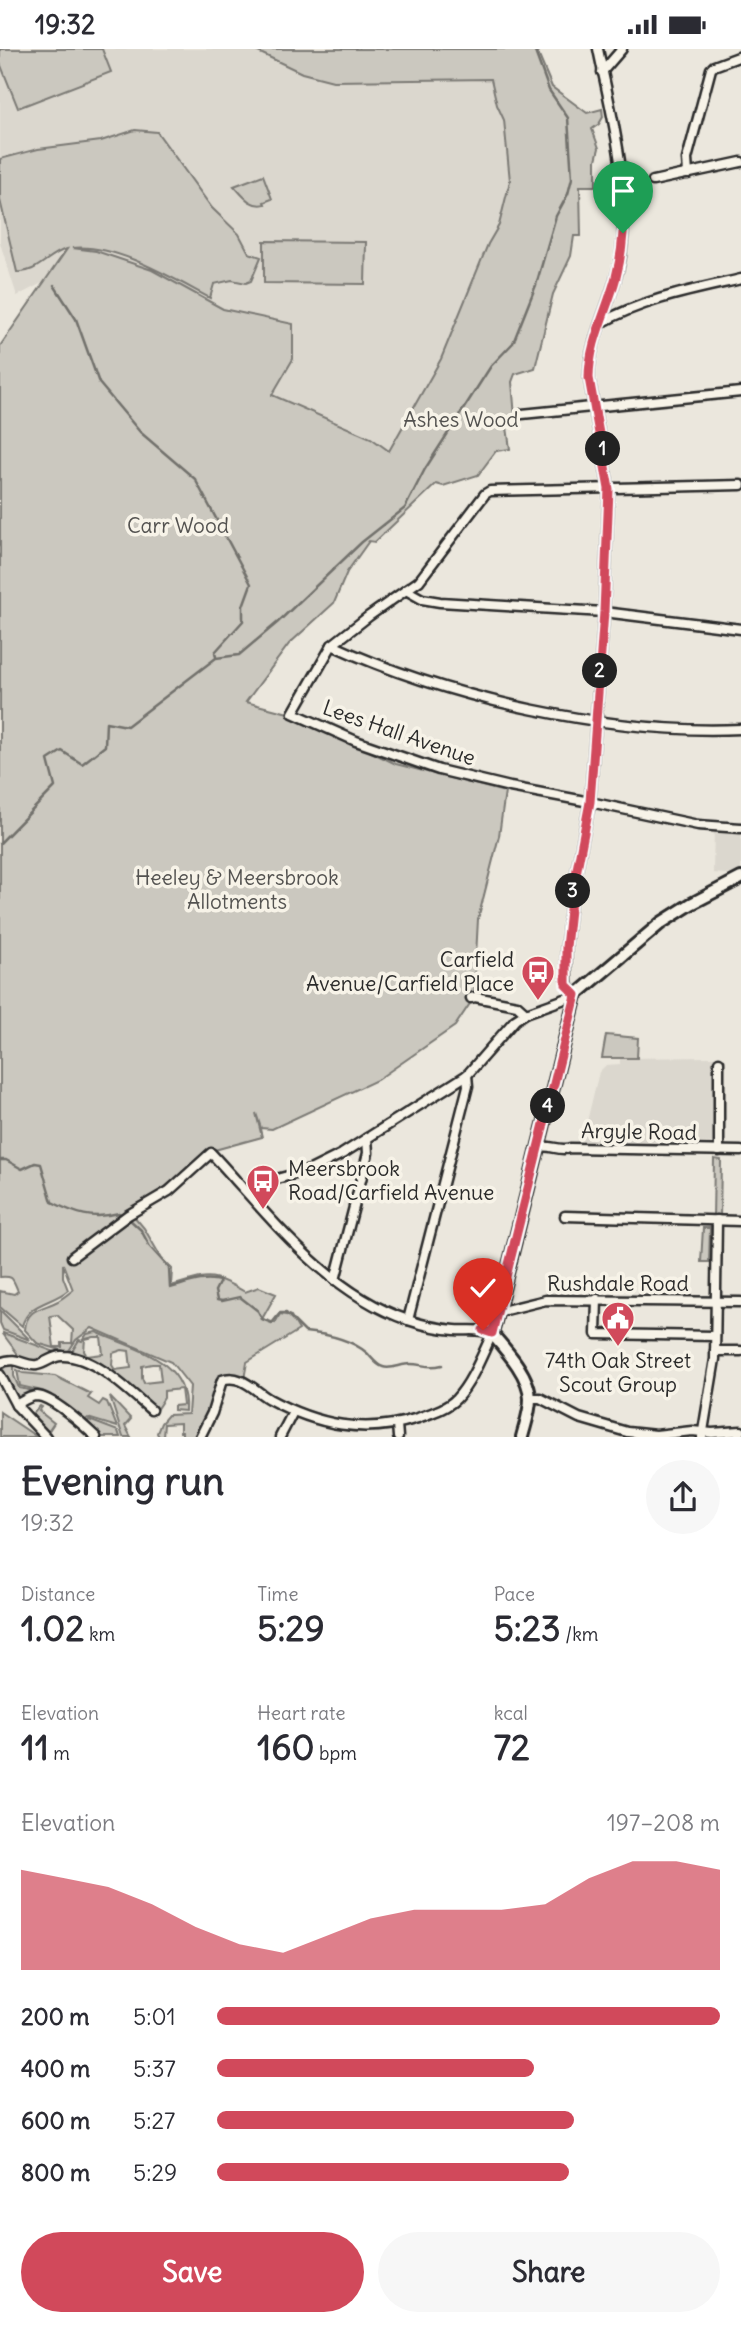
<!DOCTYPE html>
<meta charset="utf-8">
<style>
:root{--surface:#fff;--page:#f7f7f7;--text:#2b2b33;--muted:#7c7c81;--accent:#d1495b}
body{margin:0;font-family:Delius,sans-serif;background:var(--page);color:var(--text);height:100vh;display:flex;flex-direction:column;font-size:26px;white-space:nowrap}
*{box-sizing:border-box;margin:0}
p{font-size:23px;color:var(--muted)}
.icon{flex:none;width:38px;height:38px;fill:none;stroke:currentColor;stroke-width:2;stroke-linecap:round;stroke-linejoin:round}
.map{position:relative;height:1388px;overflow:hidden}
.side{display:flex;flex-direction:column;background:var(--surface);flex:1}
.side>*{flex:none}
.pin{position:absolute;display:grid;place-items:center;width:60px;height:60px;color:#fff;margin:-72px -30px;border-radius:50% 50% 50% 0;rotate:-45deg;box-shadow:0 0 7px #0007}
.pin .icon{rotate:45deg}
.km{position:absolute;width:35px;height:35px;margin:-18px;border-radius:50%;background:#222;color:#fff;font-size:19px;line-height:35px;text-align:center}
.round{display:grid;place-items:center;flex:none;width:74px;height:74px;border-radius:37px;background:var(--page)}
.headline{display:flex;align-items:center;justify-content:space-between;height:119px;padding:0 21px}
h1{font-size:38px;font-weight:700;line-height:52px}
.stats{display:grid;grid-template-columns:repeat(3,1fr);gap:10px;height:119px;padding:7px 21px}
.stats div{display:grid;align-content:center}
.stats b{font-size:35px;font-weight:700}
.stats small{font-size:19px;font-weight:400}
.stats p{font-size:19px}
.chart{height:196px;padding:14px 21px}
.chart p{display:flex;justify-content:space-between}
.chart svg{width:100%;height:126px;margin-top:7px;fill:var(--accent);opacity:.7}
.primary-button{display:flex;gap:14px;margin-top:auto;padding:14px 21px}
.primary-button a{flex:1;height:80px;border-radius:42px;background:var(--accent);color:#fff;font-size:28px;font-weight:700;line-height:80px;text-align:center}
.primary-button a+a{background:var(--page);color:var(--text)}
ul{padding:0 21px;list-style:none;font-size:23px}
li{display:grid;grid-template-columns:112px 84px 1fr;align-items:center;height:52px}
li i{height:18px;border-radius:9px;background:var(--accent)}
.status{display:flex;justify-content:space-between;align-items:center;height:49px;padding:0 35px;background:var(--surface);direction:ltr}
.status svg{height:19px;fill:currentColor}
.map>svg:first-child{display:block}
.built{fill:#dbd7ce}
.green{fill:#cbc8bf;stroke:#7b7a75;stroke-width:2;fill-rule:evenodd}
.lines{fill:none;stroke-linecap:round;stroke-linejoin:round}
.stream{stroke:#72716c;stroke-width:2.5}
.street-casing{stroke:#2b2b2b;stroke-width:13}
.secondary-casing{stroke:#2b2b2b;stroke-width:16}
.street{stroke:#f7f3e8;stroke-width:8}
.secondary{stroke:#f7f3e8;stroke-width:10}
.route-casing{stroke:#fff;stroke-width:14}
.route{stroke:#d1495b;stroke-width:9}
.labels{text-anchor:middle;stroke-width:7;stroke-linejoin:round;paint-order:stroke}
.park-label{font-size:21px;fill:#535250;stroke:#f7f3e8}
.street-label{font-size:21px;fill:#2b2b2b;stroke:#f7f3e8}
.poi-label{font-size:21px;fill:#2b2b2b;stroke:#f7f3e8;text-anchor:end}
</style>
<div class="status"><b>19:32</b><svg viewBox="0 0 49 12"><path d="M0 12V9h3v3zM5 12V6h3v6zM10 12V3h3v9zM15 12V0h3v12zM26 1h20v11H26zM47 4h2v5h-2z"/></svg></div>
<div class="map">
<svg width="741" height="1388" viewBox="0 0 741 1388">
<rect width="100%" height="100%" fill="#ebe7dd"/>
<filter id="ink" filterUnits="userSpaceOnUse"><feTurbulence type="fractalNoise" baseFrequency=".0143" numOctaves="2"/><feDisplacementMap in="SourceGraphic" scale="14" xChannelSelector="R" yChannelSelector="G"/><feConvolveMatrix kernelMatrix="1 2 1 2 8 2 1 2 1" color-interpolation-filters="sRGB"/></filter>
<g filter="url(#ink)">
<g class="built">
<path d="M0,0H252L302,24L333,32L492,30L497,56L504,71L510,132L499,176L488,195L441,310L389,402L371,389L272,346L293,310L255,268L223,260L152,221L96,202L68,199L46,232L17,247L0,194Z"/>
<path d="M714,777L741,779V824L738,826L713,824Z"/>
<path d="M714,1008L713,1094L582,1093L599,1023L606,1016L620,1015V1009Z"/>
</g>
<g class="green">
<path d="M0,0H102L111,23L18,59L0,14Z"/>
<path d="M252,0H536L552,38L587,64L602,60L603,68L599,75L592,80L599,99L596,111V137H580L581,187H574L571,207L553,245L535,319L515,325L512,333L515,368L507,378L510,400L496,402L478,426L443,437L436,435L375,493L369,492L347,523L334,554L289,595L246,653L292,665L396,715L505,743L499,787L478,870L474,945L473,950L455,977L377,1031L272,1080L261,1079L256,1064L262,1088L211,1102L160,1142L128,1160L144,1179L162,1210L172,1220L171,1237C210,1226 209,1223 245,1243L259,1238L276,1245L262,1270L275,1274L280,1265L291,1267L299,1281L247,1313L244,1330H221L215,1355L197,1388H182V1383H180V1374L164,1375L163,1387L165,1388H159L157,1384L161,1374L168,1366L188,1365L190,1337L171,1313L92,1279L76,1291L68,1303L37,1294L25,1281C26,1259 43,1260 58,1252C63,1249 68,1245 73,1241L63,1215V1228L68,1241C52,1255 28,1253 22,1277L0,1258V1242L14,1245L18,1242C12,1229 14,1227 0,1228V297L67,200C49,204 37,225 17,223L0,151V110L38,100L101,92L135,81L157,83L212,159L239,185L249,204L261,208L251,232L246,234L232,231L214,235L210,249C172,229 115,194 72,199L96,202L152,221L223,260L293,275V310L272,346L371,389L389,402L441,310L488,195L499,176L510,132L504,71L497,56L491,30L333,32L302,24ZM57,1266L73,1281L72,1294H62V1298H54L50,1267Z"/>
<path d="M263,126L272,150L264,153L265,155C250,159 242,145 234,137Z"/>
<path d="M264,192L366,193L365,235L264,234Z"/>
<path d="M606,986L638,989L637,1009H602Z"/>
<path d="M714,1110L721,1111L720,1170H713Z"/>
<path d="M703,1179H710L709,1213H701Z"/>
<path d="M0,1261L30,1291L3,1281L0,1274Z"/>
<path d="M96,1283C134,1300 189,1311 185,1362L174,1361V1357L183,1356L181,1340L164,1342V1349L156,1361C127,1335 107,1319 71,1304L79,1291L82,1292L87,1285ZM94,1288H101L103,1305L87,1307L84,1302L85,1290ZM122,1301L129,1302L131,1319L115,1321L112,1316L113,1304ZM152,1315H159L161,1332L144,1334L142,1329V1317Z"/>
<path d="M3,1285V1284L58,1304L37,1314L17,1310V1304Z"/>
<path d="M6,1315L14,1316V1327L19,1339L40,1343L46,1346L18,1349L2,1319Z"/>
<path d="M17,1321L23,1324L55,1327L91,1345L88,1349L99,1356L103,1351L107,1353L117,1378L88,1369L84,1372L51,1349V1346L42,1342L20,1337Z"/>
<path d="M110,1348L131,1370L125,1377L131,1388H123Z"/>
<path d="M40,1357L42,1358L39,1362L54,1374L48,1383L32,1366Z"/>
<path d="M0,1363L37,1388H0Z"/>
<path d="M89,1371L118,1382L120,1388H101L86,1374Z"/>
</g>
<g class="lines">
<g class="stream">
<path d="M54,236L76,270L99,334L140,383L195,430L251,535L243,557V572L215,603L216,608"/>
<path d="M0,794L55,738L48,711L62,702L82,715L105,697L106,673L127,677L216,609L239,606L277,574L362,493L405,459L425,420L491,317L513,294L536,236L556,167L568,145L572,129L568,69L549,41L534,0"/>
<path d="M0,1111H6L22,1120L35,1114L41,1115L52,1153C76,1165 92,1171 119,1164L128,1169L141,1181L150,1198L169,1219L170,1239C186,1235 203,1227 220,1232L215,1242L217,1251L222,1252L240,1248L258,1262L262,1270L272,1274L280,1264H286L305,1283C326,1285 351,1290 367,1304C372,1309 376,1316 383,1318C391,1321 401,1315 410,1315C423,1315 428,1320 442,1316"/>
</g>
<defs>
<g id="street">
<path d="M602,23L622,0"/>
<path d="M688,125L687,110L711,20L714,17L741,7"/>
<path d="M653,132L741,113"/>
<path d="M601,274C644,250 693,241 741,230"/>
<path d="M522,365L741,343"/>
<path d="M741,436L490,442L485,445L419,532L369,567L332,596L293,664L356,692L439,721L510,738L590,753L698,776L741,779"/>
<path d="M406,541L422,550L440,553L604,563L741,580"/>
<path d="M332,596C450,650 611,686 741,680"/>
<path d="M471,949L475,948L517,956L526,964"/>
<path d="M537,1099C548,1094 559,1103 570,1099L741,1102"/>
<path d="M719,1102V1013"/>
<path d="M248,1143L258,1135L310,1121L342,1105L467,1026L515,971L526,964L576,946L567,936L566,898L571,851L590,753L604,563L609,440L589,329C589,285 615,249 621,206C631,136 612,68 598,0"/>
<path d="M565,1167L741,1172"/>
<path d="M72,1208L128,1166L169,1142L211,1104C269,1166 325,1243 408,1271C423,1276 440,1280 455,1281C468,1282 480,1279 492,1285C482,1306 472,1333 456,1350C446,1360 431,1364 418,1369C365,1386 317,1376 269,1350C254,1341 240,1324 222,1331L212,1364L200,1388"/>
<path d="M335,1231L368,1104L367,1089"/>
<path d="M597,1250L596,1285L715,1287"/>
<path d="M497,1263L546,1251L741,1253"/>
<path d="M408,1271L468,1037L467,1026"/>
<path d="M715,1302H741"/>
<path d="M0,1314C19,1306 23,1318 37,1316C47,1314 53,1306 63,1307C94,1307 129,1342 151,1361"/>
<path d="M0,1326L16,1356L46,1388"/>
<path d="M530,1349H540L579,1369L627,1383L656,1386L692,1382L712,1384L741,1382"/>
<path d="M16,1356C23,1352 29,1347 37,1347C53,1348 84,1377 96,1388"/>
<path d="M397,1375L398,1388"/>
<path d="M280,1388L293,1363"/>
<path d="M702,1388L715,1310L717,1171"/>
</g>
<path id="secondary" d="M522,1388C525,1376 530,1363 530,1350C530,1327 506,1301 492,1285L576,946L661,874L691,855L741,829"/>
</defs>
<use href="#street" class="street-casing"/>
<use href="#secondary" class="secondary-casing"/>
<use href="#street" class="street"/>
<use href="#secondary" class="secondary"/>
</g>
</g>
<g class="lines" filter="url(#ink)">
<defs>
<path id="route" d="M483,1281L492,1284L576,946L566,936V898L571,851L590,753L604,563L609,440L589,329C589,293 607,262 616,228C620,213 622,199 623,184"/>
</defs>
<use href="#route" class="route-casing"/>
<use href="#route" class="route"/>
</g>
<defs>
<symbol id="bus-pin" viewBox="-11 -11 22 30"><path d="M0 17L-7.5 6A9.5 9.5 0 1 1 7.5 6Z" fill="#d1495b" stroke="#f7f3e8"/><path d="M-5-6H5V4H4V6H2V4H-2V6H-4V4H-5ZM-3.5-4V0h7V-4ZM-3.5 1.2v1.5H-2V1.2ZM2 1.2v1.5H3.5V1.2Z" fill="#fff"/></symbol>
<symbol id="civic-pin" viewBox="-11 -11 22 30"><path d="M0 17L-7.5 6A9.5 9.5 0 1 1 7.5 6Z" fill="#d1495b" stroke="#f7f3e8"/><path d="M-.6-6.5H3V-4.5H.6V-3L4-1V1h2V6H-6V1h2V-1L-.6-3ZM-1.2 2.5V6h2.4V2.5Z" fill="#fff"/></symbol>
</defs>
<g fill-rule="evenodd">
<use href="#bus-pin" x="519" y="904" width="38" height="52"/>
<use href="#bus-pin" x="244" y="1113" width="38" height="52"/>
<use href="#civic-pin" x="599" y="1250" width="38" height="52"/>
</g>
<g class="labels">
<g class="park-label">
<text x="461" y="378">Ashes Wood</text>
<text x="178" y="484">Carr Wood</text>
<text x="237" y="836">Heeley &amp; Meersbrook<tspan x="237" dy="24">Allotments</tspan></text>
</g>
<g class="street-label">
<text transform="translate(399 684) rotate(19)" y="7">Lees Hall Avenue</text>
<text transform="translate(639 1083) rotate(1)" y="7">Argyle Road</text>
<text x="618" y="1242">Rushdale Road</text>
</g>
<g class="poi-label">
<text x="514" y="918">Carfield<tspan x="514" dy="24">Avenue/Carfield Place</tspan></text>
<text x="288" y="1127" text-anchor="start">Meersbrook<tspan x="288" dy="24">Road/Carfield Avenue</tspan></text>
<text x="618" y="1319" text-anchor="middle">74th Oak Street<tspan x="618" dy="24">Scout Group</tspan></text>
</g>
</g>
</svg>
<div class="pin" style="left:623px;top:184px;background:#1e9e55"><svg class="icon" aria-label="arrive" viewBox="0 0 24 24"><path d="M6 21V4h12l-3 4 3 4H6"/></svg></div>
<div class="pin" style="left:483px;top:1281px;background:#d93025"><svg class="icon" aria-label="check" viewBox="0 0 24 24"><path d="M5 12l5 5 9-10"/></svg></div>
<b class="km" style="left:603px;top:400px">1</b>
<b class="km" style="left:600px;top:622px">2</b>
<b class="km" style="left:573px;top:842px">3</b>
<b class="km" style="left:548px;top:1057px">4</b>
</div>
<section class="side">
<div class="headline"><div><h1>Evening run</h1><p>19:32</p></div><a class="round"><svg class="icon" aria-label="share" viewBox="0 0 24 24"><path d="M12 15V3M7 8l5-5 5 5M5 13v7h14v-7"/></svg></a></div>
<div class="stats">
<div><p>Distance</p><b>1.02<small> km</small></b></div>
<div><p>Time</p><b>5:29</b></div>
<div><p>Pace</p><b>5:23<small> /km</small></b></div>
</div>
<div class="stats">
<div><p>Elevation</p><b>11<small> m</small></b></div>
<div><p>Heart rate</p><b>160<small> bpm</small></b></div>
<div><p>kcal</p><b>72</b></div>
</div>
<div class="chart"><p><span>Elevation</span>197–208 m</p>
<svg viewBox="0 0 160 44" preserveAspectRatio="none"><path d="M0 44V9L10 12L20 15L30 21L40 29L50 35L60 38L70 32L80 26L90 23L100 23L110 23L120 21L130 12L140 6L150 6L160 9V44z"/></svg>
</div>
<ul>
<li><b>200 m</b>5:01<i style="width:100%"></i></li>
<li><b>400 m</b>5:37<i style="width:63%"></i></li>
<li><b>600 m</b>5:27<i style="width:71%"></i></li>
<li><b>800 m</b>5:29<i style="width:70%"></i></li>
</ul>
<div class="primary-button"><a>Save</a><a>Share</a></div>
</section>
